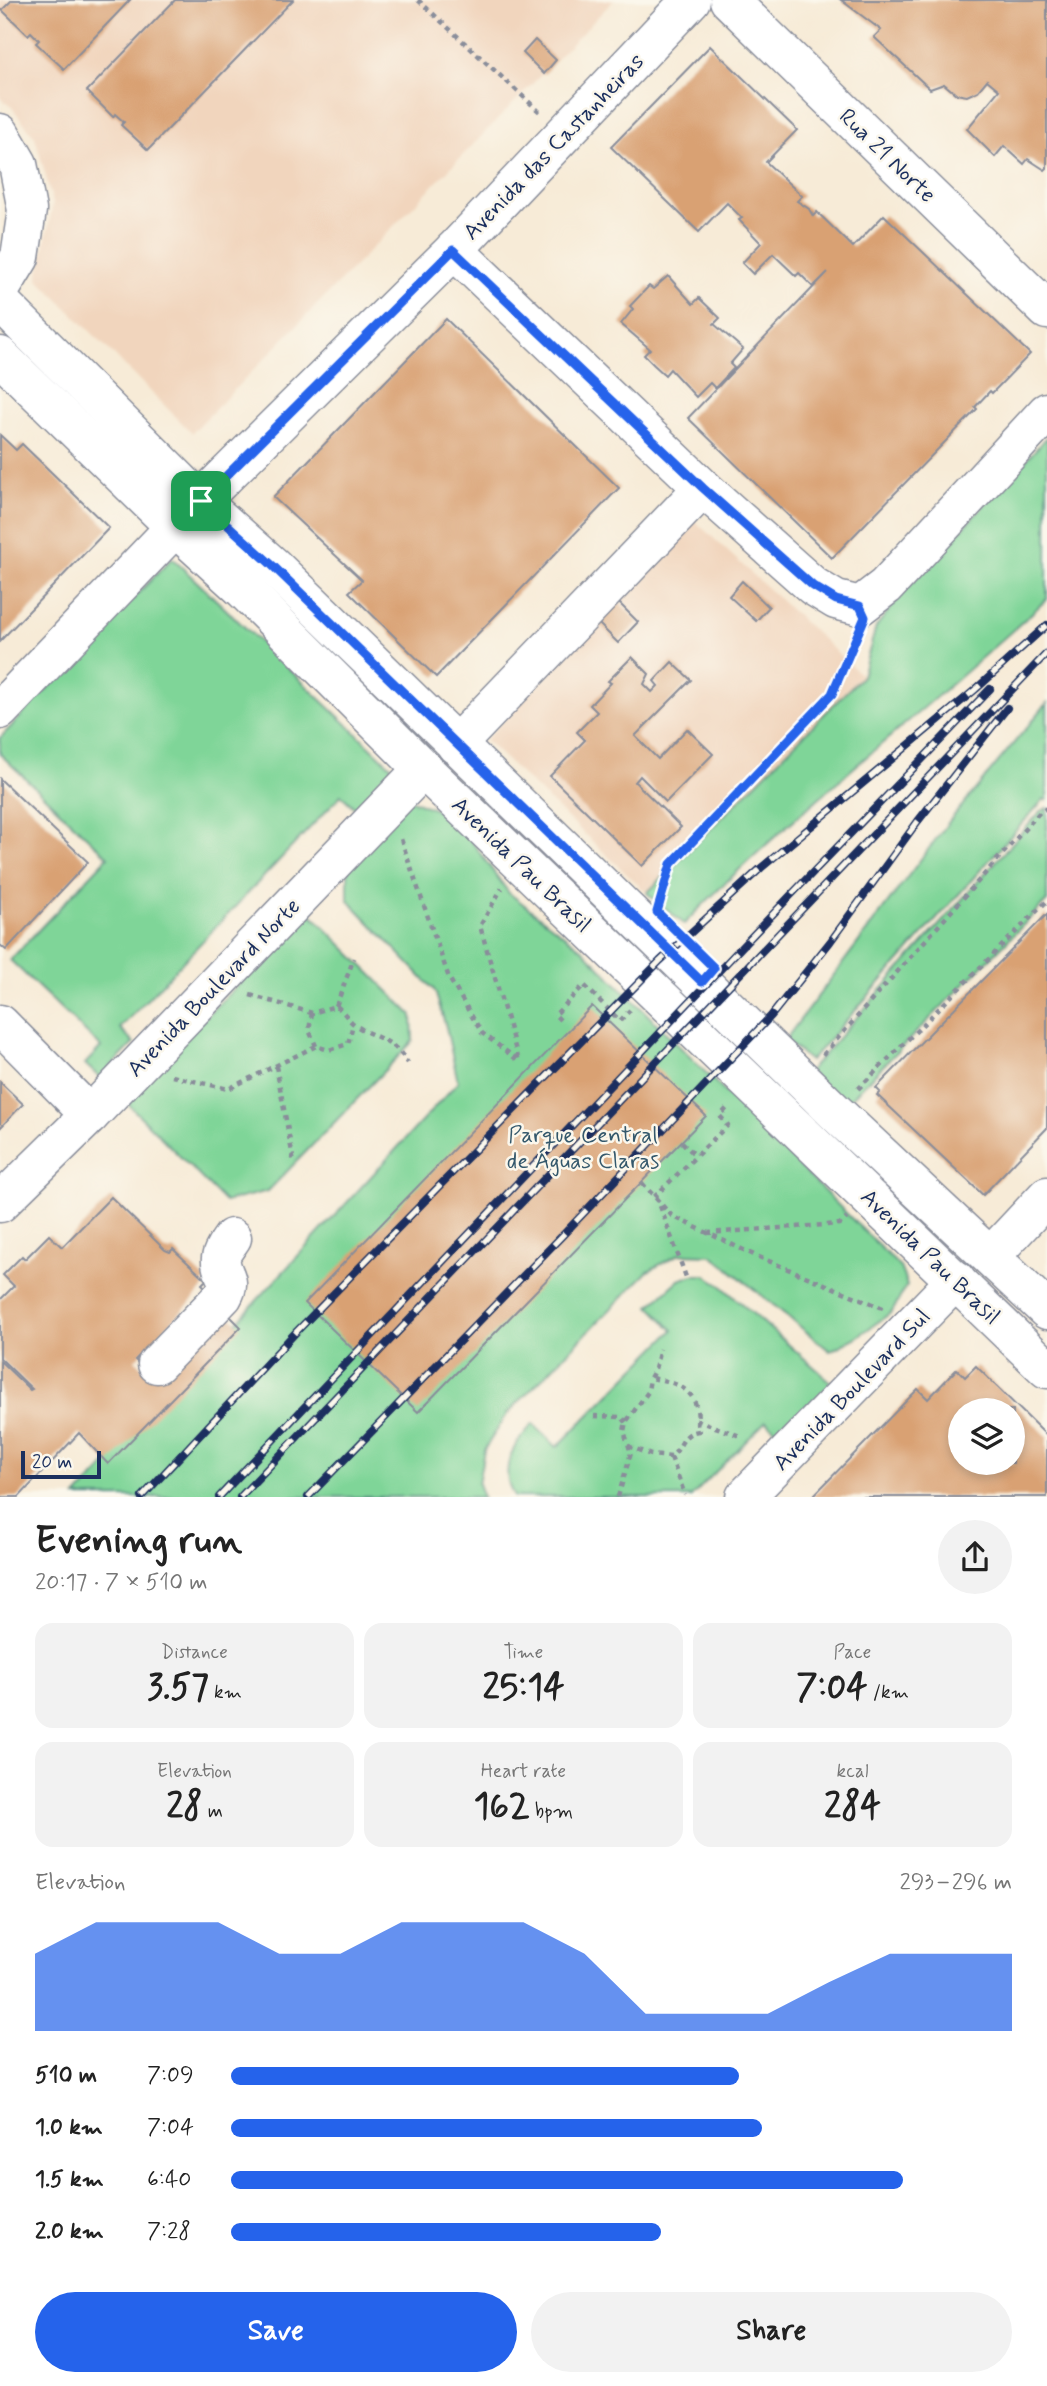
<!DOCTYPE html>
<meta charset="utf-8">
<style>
:root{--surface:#fff;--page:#f2f2f2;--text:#222;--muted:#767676;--accent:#2563eb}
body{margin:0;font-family:Mynerve,sans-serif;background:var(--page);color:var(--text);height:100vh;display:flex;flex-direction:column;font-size:26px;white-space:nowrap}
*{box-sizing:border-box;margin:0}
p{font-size:23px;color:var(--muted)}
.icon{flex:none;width:38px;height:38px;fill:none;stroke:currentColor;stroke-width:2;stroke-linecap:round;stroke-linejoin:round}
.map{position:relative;height:1497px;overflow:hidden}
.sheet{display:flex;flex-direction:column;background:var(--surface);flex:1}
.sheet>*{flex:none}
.fabs{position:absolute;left:948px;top:1398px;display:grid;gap:14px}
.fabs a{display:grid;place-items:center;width:77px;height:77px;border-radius:50%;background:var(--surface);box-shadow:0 4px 10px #0003;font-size:35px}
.scale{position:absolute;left:21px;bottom:18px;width:80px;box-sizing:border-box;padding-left:7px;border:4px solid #1b2f5e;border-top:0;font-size:19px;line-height:24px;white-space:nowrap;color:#1b2f5e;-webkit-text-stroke:5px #fbf7ec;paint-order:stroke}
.pin{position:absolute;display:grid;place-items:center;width:60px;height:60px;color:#fff;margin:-30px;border-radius:14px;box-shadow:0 4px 10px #0006}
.round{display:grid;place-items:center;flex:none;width:74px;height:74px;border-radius:37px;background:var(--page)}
.overview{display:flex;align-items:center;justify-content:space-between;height:119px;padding:0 35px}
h1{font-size:38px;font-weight:800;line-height:52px}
.stats{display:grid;grid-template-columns:repeat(3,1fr);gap:10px;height:119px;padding:7px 35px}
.stats div{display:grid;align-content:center;border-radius:18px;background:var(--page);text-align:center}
.stats b{font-size:35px;font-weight:800}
.stats small{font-size:19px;font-weight:400}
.stats p{font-size:19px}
.chart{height:196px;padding:14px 35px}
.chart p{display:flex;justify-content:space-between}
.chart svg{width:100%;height:126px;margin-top:7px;fill:var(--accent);opacity:.7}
.cta{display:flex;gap:14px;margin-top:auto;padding:14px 35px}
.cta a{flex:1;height:80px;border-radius:42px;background:var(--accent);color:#fff;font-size:28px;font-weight:800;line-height:80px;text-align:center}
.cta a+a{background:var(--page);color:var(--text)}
ul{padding:0 35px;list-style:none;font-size:23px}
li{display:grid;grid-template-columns:112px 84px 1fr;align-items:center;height:52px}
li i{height:18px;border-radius:9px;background:var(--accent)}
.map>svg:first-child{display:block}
.built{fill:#f1d5bd}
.green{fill:#7fd598;stroke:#4d827b;stroke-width:2}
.building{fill:#d9a173;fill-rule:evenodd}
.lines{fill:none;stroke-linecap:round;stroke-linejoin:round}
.minor-casing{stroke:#898d9a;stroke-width:41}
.major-casing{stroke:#898d9a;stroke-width:41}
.path{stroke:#898d9a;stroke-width:4.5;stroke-dasharray:5 5;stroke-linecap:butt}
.minor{stroke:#fff;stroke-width:38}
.major{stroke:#fff;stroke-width:38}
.rail-casing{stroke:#1b2f5e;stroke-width:8}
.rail{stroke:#fbf7ec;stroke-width:5;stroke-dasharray:16;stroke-linecap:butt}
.route-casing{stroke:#fff;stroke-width:14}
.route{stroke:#2563eb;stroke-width:9}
.labels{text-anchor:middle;stroke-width:5;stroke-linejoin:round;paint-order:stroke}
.street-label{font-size:23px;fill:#1b2f5e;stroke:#fbf7ec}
.park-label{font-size:23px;fill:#34586c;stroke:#fbf7ec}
</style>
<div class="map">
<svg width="1047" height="1497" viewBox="0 0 1047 1497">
<rect width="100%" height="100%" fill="#fbf7ec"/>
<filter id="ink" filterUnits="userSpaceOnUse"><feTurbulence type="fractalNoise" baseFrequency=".0143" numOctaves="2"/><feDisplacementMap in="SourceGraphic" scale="14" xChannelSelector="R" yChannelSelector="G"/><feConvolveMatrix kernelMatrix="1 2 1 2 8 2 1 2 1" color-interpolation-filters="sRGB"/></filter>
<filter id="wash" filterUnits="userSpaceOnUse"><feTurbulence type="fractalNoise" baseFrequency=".00686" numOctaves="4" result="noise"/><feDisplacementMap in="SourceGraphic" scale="28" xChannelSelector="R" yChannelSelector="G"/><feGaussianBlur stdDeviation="1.57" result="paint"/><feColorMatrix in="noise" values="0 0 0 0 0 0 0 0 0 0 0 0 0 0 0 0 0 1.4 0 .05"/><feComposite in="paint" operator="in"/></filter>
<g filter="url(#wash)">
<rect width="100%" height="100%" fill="#f7ebd7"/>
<g class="built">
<path d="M0,0H614L192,433L38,279L53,203L35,137L11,106L0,98Z"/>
<path d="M695,521L862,676L647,893L485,740Z"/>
</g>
<g class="green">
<path d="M1047,437V599C928,710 797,808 684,924L647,893L862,676L876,627L902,594Z"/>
<path d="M172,558L394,769L356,809L341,795L120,1028L134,1043L100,1078L85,1064L101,1047L10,960L108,857L0,754V738Z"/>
<path d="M1047,703V801L1044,799L810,1061L785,1040L951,819Z"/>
<path d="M409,799L454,817L509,893L581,948L900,1267L907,1285L892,1312L857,1337L830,1351L712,1255L679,1254L648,1271L507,1414L484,1450L478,1484L483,1497H76L458,1082L446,1027L435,991L348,900V861Z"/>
<path d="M1047,808V901L843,1106L809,1071L1040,812Z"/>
<path d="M310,913L412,1015L413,1041L268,1191L225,1202L123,1099Z"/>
<path d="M693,1275H705L718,1283L845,1394L793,1447L766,1421L691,1497H514C498,1468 513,1445 533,1424L557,1447L673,1330L650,1306L679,1280Z"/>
</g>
<g id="blocks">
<g class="building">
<path d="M12,0H130L64,69L36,43L39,40L31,32L28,35L2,10Z"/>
<path d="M175,0H293L148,150L121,125L124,122L115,114L113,117L87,91Z"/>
<path d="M841,0H1047V168L1045,170L1028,159L1024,164L1004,146L995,157L967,129L999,90L987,80L978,91L967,96L956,94L944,84L930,89L874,37L881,30Z"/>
<path d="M535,40L556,60L544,74L523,53Z"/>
<path d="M710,46L797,130L766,162L802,196L797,201L809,209L813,216L817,212L853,247L884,215L1030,354L992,393L990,391L975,407L977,409L832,558L688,418L828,272L813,287L799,273L796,276L773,254L753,274L742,263L761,243L739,220L742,218L727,203L699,232L611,147Z"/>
<path d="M668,276L693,304L699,298L720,318L714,324L743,349L730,364L734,368L715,388L710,383L696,397L670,369L665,375L654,365L644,355L650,349L621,324L633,309L630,306L649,286L653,289Z"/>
<path d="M446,319L619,488L436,677L349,592L362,580L273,497Z"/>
<path d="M0,435L16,450L22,444L109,528L0,641Z"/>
<path d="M742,581L769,607L756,621L729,596Z"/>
<path d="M618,602L638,622L618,643L598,623Z"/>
<path d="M632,657L649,674L644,684L652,692L658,686L654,681L672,662L691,680L635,736L658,759L687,729L713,754L666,802L640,776L635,782L681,827L642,866L550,776L585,740L577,732L597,712L590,705L611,683L608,681Z"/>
<path d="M0,779L88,862L6,950L0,945Z"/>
<path d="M1047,914V1128L983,1195L877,1095L880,1092L876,1088Z"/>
<path d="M592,1006L706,1116L418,1412L305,1303Z"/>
<path d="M0,1082L23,1104L0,1128Z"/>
<path d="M111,1197L165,1250L170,1252L173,1249L206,1280L202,1284L205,1287L135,1360L143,1368L224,1310L241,1327L108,1464L79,1433L19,1497H0V1361L30,1390L32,1389L0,1358V1300L14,1286L3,1275L22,1256L25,1259L49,1235L62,1247Z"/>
<path d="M976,1366L1047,1436V1497H812L918,1389L928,1399L957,1369L965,1377ZM961,1410H1013V1463H961Z"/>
</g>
</g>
</g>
<g filter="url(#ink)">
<use href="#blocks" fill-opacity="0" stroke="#898d9a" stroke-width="2"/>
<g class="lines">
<defs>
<g id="minor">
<path d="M729,0L1047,310"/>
<path d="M0,133L18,164L27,210L20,257L0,290"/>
<path d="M454,250L703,488L813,586L836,600L860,606L886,586L1047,412"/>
<path d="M0,302L200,501L272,565L836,1113L1047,1310"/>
<path d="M0,356L176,528L244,590L423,769L1047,1369"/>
<path d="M456,745L703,488"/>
<path d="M0,1024L90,1115"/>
<path d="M0,1203L90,1115L423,769"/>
<path d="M991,1256L1047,1196"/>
<path d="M157,1364L223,1296C234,1278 219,1274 221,1258C222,1251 228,1244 232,1238"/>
<path d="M745,1497L956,1280"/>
</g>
<path id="major" d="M0,710L200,501L454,250L691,0"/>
</defs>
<use href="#minor" class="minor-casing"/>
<use href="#major" class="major-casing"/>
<g class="path">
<path d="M418,0L541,113"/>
<path d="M401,839L449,978L482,1033L519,1061L480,926L502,888"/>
<path d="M661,899L671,864L832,694L858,636"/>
<path d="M250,995L312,1013L336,1006C344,1011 348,1020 355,1025C379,1041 390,1036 408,1063"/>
<path d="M336,1006L354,958"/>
<path d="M312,1013L309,1030L316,1046"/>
<path d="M560,1020L555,1015L584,985L620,1021L630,1010"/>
<path d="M823,1055L1040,812L1047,808"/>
<path d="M276,1066L294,1163"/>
<path d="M172,1076L228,1089L316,1046L329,1050L348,1044L353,1024"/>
<path d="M628,1089L669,1048"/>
<path d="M858,1089L1047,901"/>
<path d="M682,1142L696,1156"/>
<path d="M642,1183L672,1216L754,1255L883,1308"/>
<path d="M654,1197L728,1125L720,1116L729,1106"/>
<path d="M660,1206L686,1277"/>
<path d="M707,1233L840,1224L847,1218"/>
<path d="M594,1416L622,1417L626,1422"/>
<path d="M696,1420L743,1437"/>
<path d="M628,1446L651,1455L671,1457C683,1447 681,1433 699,1431C695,1423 699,1418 697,1410C693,1386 670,1381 650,1378"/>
<path d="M671,1457L685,1495"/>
<path d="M618,1497L631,1453L624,1431L626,1422L648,1392L650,1378L655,1369L660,1349"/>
</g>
<use href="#minor" class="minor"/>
<use href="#major" class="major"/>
<defs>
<g id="rail">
<path d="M142,1497L297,1331L660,961L761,868L976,689L1047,625"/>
<path d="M219,1497L791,895L990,689"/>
<path d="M240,1497L1047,653"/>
<path d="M308,1497L560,1238L771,1016L830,942L918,821L1007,708"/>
</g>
</defs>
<use href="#rail" class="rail-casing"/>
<use href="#rail" class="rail"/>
</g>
</g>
<g class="lines" filter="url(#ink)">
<defs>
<path id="route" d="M453,250L703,488L813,586L836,600L860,606L865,617L832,694L671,864L657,912L714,968L702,982L272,565L201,501Z"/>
</defs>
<use href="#route" class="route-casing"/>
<use href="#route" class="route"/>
</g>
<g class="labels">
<g class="street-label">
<text transform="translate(553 146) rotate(-46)" y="8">Avenida das Castanheiras</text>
<text transform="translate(888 155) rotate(44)" y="8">Rua 21 Norte</text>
<text transform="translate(522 864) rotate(44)" y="8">Avenida Pau Brasil</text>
<text transform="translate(213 987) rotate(-46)" y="8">Avenida Boulevard Norte</text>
<text transform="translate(931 1256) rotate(44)" y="8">Avenida Pau Brasil</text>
<text transform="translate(851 1389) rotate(-46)" y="8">Avenida Boulevard Sul</text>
</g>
<g class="park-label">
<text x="583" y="1142">Parque Central<tspan x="583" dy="26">de Águas Claras</tspan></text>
</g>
</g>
</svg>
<div class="fabs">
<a><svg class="icon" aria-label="layers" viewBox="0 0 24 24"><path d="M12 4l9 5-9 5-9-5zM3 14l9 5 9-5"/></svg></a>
</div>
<div class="scale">20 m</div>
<div class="pin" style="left:201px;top:501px;background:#1e9e55"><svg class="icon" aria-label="arrive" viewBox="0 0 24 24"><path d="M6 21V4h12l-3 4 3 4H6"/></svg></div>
</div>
<section class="sheet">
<div class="overview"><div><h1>Evening run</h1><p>20:17 · 7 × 510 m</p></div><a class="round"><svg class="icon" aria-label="share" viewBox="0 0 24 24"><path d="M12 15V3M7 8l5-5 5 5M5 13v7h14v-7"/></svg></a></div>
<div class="stats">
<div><p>Distance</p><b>3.57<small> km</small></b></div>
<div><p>Time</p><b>25:14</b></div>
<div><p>Pace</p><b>7:04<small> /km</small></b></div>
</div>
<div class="stats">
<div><p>Elevation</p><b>28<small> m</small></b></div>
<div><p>Heart rate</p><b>162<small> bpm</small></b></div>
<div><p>kcal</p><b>284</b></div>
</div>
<div class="chart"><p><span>Elevation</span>293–296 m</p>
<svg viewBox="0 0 160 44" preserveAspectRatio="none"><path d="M0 44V17L10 6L20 6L30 6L40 17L50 17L60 6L70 6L80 6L90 17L100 38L110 38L120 38L130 27L140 17L150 17L160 17V44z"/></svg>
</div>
<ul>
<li><b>510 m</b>7:09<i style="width:65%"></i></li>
<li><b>1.0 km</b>7:04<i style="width:68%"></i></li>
<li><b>1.5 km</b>6:40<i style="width:86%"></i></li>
<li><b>2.0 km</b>7:28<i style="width:55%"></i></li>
</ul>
<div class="cta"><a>Save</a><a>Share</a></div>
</section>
